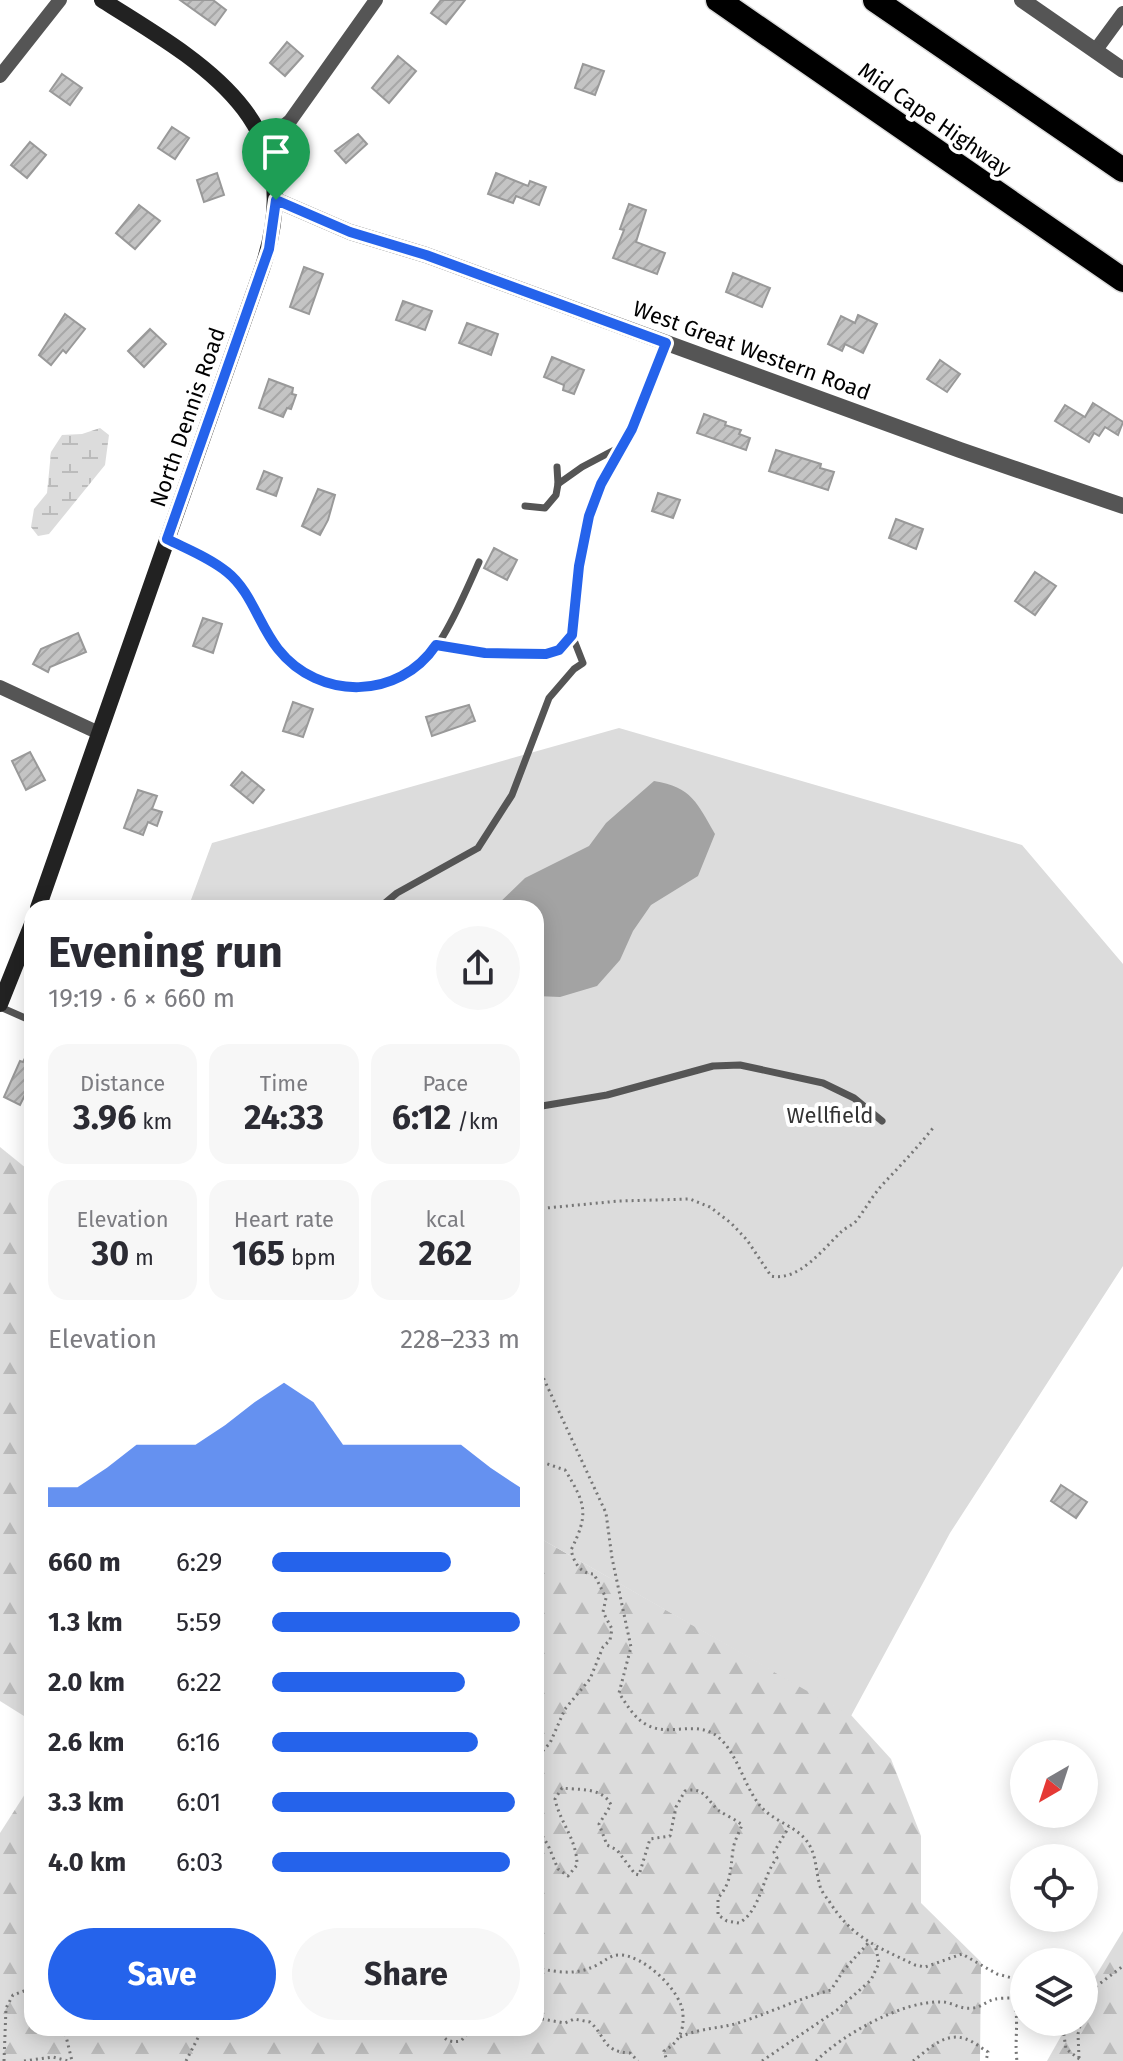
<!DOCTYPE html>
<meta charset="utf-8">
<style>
:root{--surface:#fff;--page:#f7f7f7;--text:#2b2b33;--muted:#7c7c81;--accent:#2563eb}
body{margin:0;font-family:"Fira Sans",sans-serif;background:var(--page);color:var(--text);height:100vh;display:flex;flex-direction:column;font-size:30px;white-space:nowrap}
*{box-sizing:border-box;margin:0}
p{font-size:26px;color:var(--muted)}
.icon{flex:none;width:44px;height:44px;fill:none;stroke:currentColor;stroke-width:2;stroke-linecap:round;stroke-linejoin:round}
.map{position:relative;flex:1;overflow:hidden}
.sheet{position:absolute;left:24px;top:900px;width:520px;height:1136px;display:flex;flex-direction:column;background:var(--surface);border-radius:24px;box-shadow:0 4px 20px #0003}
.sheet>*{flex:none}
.needle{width:52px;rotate:219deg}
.fabs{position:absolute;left:1010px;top:1740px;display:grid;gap:16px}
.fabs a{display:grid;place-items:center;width:88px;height:88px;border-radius:50%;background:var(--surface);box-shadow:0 4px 20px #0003;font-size:40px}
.pin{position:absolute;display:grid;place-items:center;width:68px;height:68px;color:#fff;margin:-82px -34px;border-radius:50% 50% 50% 0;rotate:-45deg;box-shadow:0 0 8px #0007}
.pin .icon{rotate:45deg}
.round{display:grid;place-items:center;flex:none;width:84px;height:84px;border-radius:42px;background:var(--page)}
.head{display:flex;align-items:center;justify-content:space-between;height:136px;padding:0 24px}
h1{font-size:44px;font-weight:700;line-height:60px}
.stats{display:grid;grid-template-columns:repeat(3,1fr);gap:12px;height:136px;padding:8px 24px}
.stats div{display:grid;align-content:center;border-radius:20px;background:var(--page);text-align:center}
.stats b{font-size:34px;font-weight:700}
.stats small{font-size:22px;font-weight:400}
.stats p{font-size:22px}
.chart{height:224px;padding:16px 24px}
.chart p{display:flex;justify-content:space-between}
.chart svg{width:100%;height:144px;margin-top:8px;fill:var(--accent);opacity:.7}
.primary-button{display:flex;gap:16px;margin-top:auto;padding:16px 24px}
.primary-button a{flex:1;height:92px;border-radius:48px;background:var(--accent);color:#fff;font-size:32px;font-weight:700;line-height:92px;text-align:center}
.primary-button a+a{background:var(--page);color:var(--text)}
ul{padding:0 24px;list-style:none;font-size:26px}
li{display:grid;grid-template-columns:128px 96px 1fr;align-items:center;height:60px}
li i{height:20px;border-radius:10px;background:var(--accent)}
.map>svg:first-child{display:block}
.forest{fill:url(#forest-firs)}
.wetland{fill:url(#wetland-marsh)}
.park{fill:#dcdcdc}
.water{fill:#a3a3a3}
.building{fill:url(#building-hatch);stroke:#999;stroke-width:2}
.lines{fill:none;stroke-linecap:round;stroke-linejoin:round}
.motorway-casing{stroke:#dbdbdb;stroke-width:27}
.path{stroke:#777;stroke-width:3;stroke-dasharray:2 4;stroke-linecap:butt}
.service{stroke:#555;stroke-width:7}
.minor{stroke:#555;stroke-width:14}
.tertiary{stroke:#555;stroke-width:16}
.secondary{stroke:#222;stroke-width:16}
.motorway{stroke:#000;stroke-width:24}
.route-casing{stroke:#fff;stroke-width:16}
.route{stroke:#2563eb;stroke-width:10}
.labels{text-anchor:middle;stroke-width:8;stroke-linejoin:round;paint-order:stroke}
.street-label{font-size:22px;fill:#000;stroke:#fff}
.park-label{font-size:22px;fill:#333;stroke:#fff}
</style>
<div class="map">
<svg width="1123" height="2061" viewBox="0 0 1123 2061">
<defs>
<pattern id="forest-firs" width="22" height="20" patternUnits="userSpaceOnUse" patternTransform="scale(2)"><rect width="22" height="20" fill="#dcdcdc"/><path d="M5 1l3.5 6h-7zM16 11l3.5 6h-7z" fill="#bbb"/></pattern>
<pattern id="wetland-marsh" width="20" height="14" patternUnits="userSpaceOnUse" patternTransform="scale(2)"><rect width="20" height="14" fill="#dcdcdc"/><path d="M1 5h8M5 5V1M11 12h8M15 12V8" fill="none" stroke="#bbb"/></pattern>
<pattern id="building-hatch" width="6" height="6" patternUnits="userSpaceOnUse" patternTransform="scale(2)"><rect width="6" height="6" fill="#c4c4c4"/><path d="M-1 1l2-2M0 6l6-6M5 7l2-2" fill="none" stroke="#a7a7a7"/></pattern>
</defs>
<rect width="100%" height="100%" fill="#fff"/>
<g class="forest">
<path d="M0,1147L32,1173V1721L0,1701Z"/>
<path d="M536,1536L851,1715L891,1759L921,1836V1903L981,1962L980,2061H0V1833L32,1783V2028H536Z"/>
<path d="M1123,1931V2061H1047L1069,2022H1084V1995Z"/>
</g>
<path class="wetland" d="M100,428L109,435L105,465L49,534L38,536L31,527L34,509L47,493L51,452L62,435L82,434Z"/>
<path class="park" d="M619,728L1022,845L1123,964V1266L950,1533L851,1716L536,1536V908H188L212,843Z"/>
<path class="water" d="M654,781C692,787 697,803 715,834L698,876L651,905L633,931L620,960L597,986L560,997L536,996V908H494L525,878L589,846L606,823Z"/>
<g class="building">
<path d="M180,0H213L226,10L215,25Z"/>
<path d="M441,0H465L446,24L431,13Z"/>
<path d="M287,42L303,56L285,76L270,63Z"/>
<path d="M398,56L416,71L389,103L372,88Z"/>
<path d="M583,64L604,71L595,95L575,88Z"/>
<path d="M62,74L82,88L70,105L50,91Z"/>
<path d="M172,127L189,138L175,159L158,148Z"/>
<path d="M358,134L367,144L346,163L335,151Z"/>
<path d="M30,142L46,155L27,178L11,165Z"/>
<path d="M217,173L224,195L204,202L197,180Z"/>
<path d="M496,173L528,186L530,181L546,187L539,205L516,196L513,203L488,194Z"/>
<path d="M629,204L646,210L636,242L665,253L657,274L613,258L624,230L620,229Z"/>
<path d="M139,205L160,221L135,249L116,233Z"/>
<path d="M304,267L323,274L309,314L290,307Z"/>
<path d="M733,273L770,288L762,307L726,292Z"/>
<path d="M403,301L432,311L425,330L396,320Z"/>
<path d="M65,314L85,329L66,353L63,350L51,365L39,355Z"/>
<path d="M858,315L877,324L863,353L845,344L842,351L828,344L841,316L855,323Z"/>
<path d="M467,323L498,334L491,355L459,343Z"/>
<path d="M150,329L166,344L144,367L128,351Z"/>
<path d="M552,357L584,370L574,394L563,390L564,385L544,377Z"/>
<path d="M940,360L960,374L947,392L927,379Z"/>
<path d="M269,379L293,388L292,394L296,395L291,409L287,408L283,417L259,408Z"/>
<path d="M1093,403L1123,422L1118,435L1105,427L1099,436L1094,433L1089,442L1055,421L1065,405L1085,417Z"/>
<path d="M704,414L726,422L725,425L741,430L739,434L750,438L746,450L697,433Z"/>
<path d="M776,450L821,464L820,468L834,472L828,490L769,471Z"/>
<path d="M264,471L282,478L276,496L257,489Z"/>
<path d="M318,489L335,495L328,520L320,535L302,526Z"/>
<path d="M658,493L680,500L673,518L652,511Z"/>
<path d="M896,519L923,529L916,549L889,538Z"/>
<path d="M494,548L517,560L507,580L484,568Z"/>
<path d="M1035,572L1056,586L1035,615L1015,601Z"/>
<path d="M203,618L222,624L213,653L193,646Z"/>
<path d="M78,633L86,652L50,667L48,672L33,664L41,649Z"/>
<path d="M293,702L313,709L303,737L283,731Z"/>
<path d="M469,705L475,721L432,736L426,717Z"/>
<path d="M30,752L45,780L26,790L12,761Z"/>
<path d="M242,772L264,790L253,803L231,785Z"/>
<path d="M138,790L157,796L152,809L162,812L157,826L148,822L143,835L124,828Z"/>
<path d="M32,1045V1081L20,1105L4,1097L20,1061L23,1062Z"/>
<path d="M1061,1485L1087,1502L1076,1518L1051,1501Z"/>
</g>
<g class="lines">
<defs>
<g id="motorway">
<path d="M718,0L1123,280"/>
<path d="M875,0L1123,170"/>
</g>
</defs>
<use href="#motorway" class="motorway-casing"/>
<g class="path">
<path d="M536,1209L619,1201L690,1199L710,1207L731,1223L747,1240L771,1276C799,1282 824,1248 842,1231C847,1227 853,1225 857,1220C866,1208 873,1195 883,1184C900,1166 917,1148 933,1128"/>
<path d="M536,1362L606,1513L612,1558L631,1647L619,1693C627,1705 634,1718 647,1725C669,1737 696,1720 717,1736C737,1752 743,1783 758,1803C771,1821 793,1824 806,1840C817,1854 815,1869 820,1886C821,1891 826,1897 829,1901C852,1938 876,1946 915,1965L925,1967L962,1954L997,1974L1024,1981"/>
<path d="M536,1460L565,1470C586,1504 589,1514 571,1550C574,1562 580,1574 594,1574L606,1598L603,1612L612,1629L610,1640L603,1647L590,1679L565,1709L550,1743L536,1758"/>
<path d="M536,1826L548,1845L558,1869L568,1876L577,1865C577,1839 560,1823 555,1799L562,1788C578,1790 603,1787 611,1805L599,1824L607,1845L617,1850L635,1874L639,1875L650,1839L670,1836L676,1807L685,1791C704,1786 707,1800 718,1810C725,1815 735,1819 742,1825C739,1833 734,1841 733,1850C730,1870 732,1882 718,1898V1915L727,1921L739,1923C761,1911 762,1876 777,1858L774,1852L789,1827"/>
<path d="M536,1968C558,1972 576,1976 597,1965C605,1961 610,1955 619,1955C643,1954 683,1992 683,2015C684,2032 678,2043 664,2051L667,2061"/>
<path d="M1013,1998L1024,1997"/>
<path d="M1084,2013L1090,1991L1123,1966"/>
<path d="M536,2018L565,2023L574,2019L590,2022C606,2036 602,2052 630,2053L638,2061"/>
<path d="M1062,2022L1066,2049L1082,2061"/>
<path d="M64,2028L72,2061"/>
<path d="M439,2028C443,2040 449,2043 461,2041L472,2028"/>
<path d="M680,2037C703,2027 721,2029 741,2022C772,2012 800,1998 831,1990L843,1971L869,1942"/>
<path d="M1079,2058L1078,2034L1081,2022"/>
<path d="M4,2061L6,2008L13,1995L32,1988"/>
<path d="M24,2061L53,2057L68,2061"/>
<path d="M186,2061L203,2028"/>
<path d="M762,2061L837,2010L871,1980L879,1963L875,1944"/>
<path d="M816,2061C842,2035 903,2000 942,2002C952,2002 961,2010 972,2008C980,2008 987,2001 995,1999C1000,1998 1007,1998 1013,1998C1020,2018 1014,2039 1017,2061"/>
<path d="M913,2061C928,2050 945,2031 966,2039C973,2041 981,2048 988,2052L986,2061"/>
</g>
<g class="service">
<path d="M557,467L558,484L582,467L618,448"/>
<path d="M525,506L545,508L556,495L558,484"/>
<path d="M167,539C191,552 223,562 239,584C255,605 262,633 280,652C319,694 385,702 427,659C446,638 467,589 479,562"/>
<path d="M436,645C459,650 541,663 559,649C564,646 568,639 572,635"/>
<path d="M379,908L397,893L478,848L512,795L549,698L574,669L583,663L572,635L579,566L589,516L601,484L632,429L666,343"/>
<path d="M0,1007L32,1021"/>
<path d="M536,1107L607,1095L713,1066L740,1065L823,1083L854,1098L882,1121"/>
</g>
<g class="minor">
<path d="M1095,51L1123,13"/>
<path d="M0,76L60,0"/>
<path d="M264,142L290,121L376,0"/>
<path d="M0,687L99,733"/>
</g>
<g class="tertiary">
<path d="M1022,0L1123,70"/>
<path d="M276,200L350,232L426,255L960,450L1123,506"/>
</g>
<g class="secondary">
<path d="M38,908L262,269C311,124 210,67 102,0"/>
<path d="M0,1004L32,924"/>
</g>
<use href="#motorway" class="motorway"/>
</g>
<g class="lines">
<defs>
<path id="route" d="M276,200L350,232L426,255L666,343L632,429L601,484L589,516L579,566L572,635L559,650L546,654L485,653L436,645C399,700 319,701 278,649C259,625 251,591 227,572C210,558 187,549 167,539L269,249Z"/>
</defs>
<use href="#route" class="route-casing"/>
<use href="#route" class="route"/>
</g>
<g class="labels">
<g class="street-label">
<text transform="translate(935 119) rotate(35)" y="8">Mid Cape Highway</text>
<text transform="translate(752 350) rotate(20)" y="8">West Great Western Road</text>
<text transform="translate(187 417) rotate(-71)" y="8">North Dennis Road</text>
</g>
<g class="park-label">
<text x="830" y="1123">Wellfield</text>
</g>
</g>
</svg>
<div class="fabs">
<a><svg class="needle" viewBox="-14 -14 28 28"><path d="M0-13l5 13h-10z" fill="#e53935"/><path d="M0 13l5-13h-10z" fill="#7c7c81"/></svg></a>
<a><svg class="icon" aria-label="locate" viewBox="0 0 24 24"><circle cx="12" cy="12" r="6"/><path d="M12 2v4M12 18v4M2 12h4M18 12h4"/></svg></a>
<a><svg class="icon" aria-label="layers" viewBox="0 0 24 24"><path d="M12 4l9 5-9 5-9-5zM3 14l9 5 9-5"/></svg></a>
</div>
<div class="pin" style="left:276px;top:200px;background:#1e9e55"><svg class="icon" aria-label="arrive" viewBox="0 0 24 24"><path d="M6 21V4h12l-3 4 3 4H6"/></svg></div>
<section class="sheet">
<div class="head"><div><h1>Evening run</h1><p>19:19 · 6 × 660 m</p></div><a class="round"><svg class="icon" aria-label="share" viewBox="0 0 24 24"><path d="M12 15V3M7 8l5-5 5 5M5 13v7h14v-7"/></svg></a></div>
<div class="stats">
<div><p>Distance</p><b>3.96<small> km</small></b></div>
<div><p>Time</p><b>24:33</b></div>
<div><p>Pace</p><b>6:12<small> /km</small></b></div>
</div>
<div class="stats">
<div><p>Elevation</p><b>30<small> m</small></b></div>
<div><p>Heart rate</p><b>165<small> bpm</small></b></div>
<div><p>kcal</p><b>262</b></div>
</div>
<div class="chart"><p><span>Elevation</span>228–233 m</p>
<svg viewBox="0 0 160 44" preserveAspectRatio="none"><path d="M0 44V38L10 38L20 32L30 25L40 25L50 25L60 19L70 12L80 6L90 12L100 25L110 25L120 25L130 25L140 25L150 32L160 38V44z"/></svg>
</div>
<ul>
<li><b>660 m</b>6:29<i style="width:72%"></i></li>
<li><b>1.3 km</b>5:59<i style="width:100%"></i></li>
<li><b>2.0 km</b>6:22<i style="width:78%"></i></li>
<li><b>2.6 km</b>6:16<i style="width:83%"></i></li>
<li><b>3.3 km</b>6:01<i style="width:98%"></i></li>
<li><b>4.0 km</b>6:03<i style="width:96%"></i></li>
</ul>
<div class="primary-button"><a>Save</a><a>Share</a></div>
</section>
</div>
